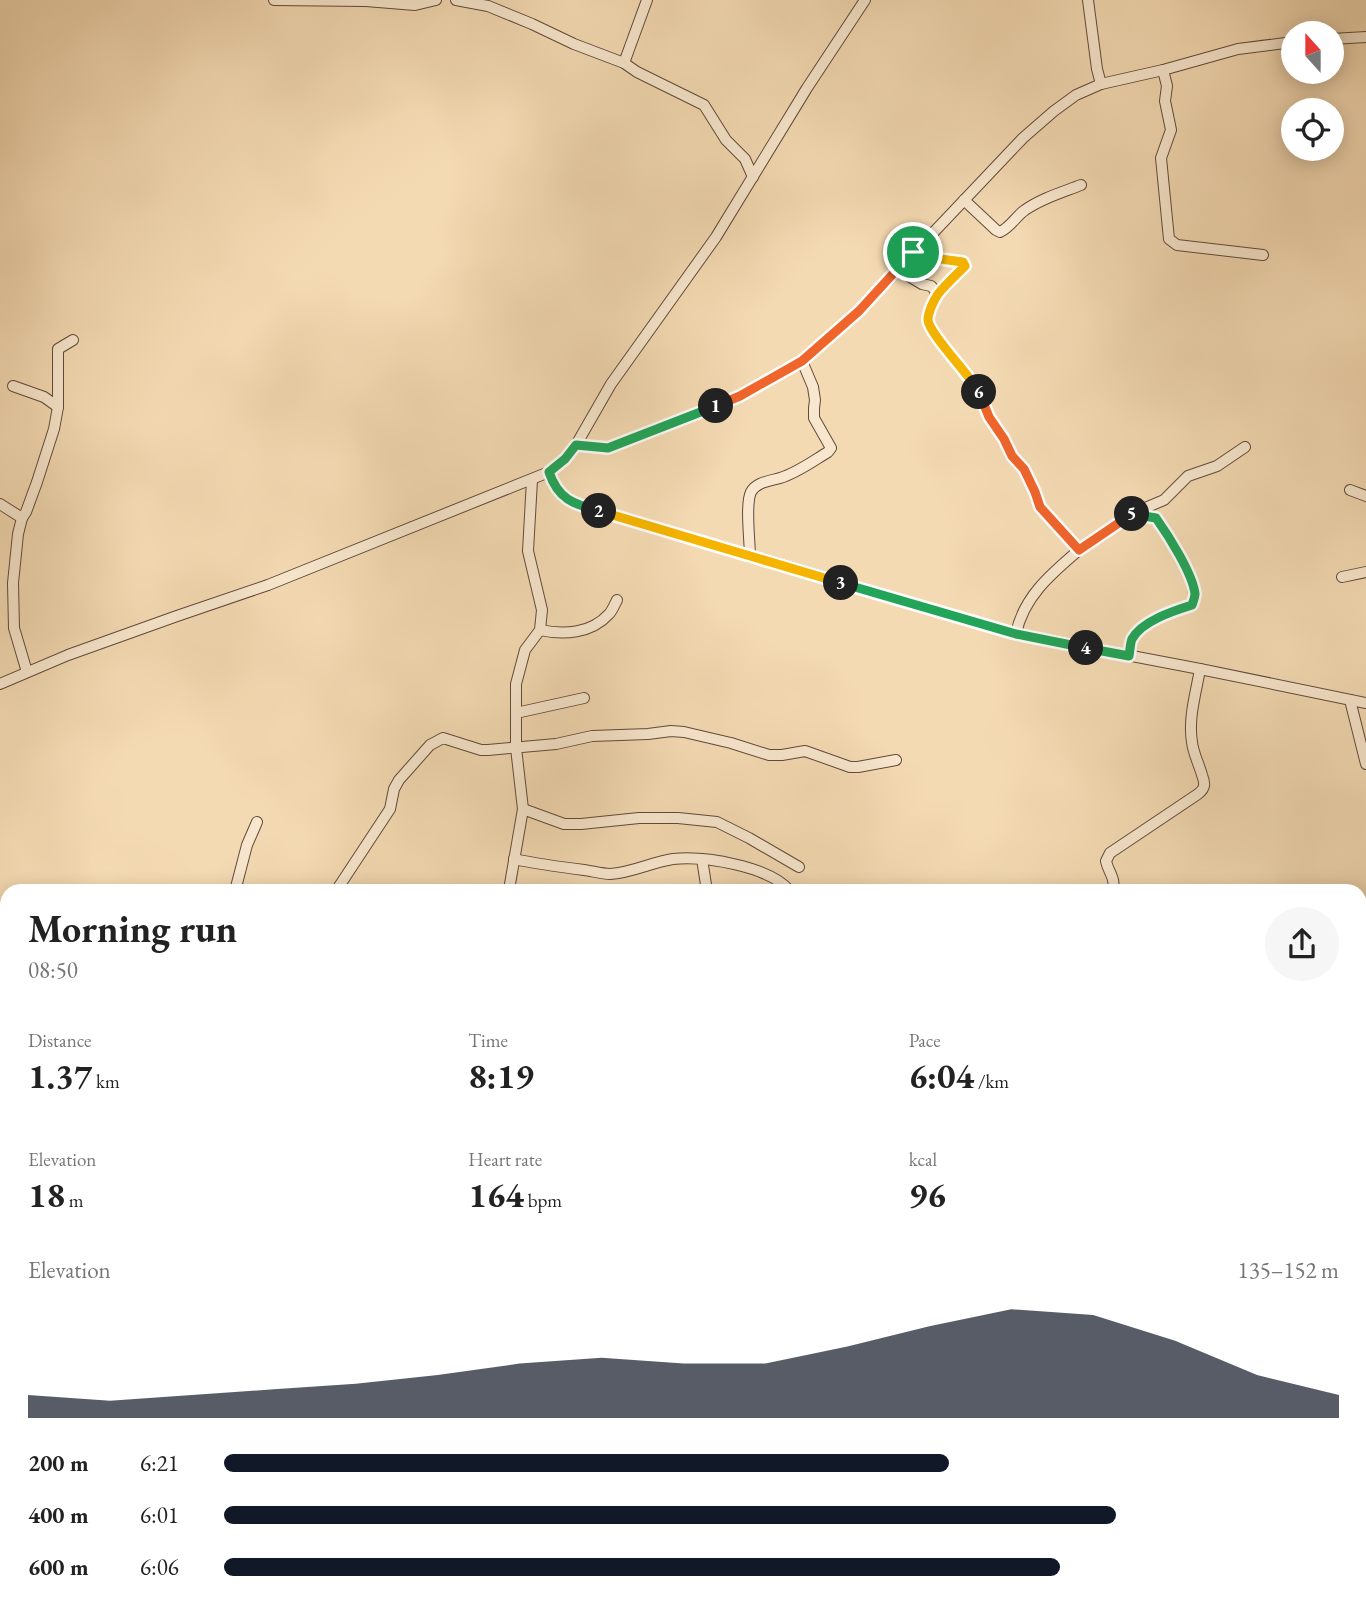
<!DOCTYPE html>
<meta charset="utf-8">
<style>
:root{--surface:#fff;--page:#f6f6f6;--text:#222;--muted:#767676;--accent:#111827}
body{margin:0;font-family:"EB Garamond",serif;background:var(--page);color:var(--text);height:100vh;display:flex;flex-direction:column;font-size:26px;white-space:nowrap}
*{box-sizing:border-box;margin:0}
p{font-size:23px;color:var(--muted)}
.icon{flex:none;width:38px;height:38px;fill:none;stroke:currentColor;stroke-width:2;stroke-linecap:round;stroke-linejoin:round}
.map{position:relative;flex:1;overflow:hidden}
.sheet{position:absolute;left:0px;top:884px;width:1367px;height:726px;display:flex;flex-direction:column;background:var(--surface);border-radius:21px 21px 0 0;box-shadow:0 4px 18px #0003}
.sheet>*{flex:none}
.needle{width:46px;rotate:339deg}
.buttons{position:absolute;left:1281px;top:21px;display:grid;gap:14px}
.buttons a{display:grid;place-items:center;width:63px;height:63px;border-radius:50%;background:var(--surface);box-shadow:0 4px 18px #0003;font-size:35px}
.pin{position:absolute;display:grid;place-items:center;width:60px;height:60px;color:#fff;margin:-30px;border:4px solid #fff;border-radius:50%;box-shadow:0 2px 7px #0007}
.km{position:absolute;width:35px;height:35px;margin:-18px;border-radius:50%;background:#222;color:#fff;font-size:19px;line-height:35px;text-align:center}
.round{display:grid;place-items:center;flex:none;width:74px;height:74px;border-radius:37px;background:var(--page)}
.headline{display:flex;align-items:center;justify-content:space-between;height:119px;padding:0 28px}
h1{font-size:38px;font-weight:700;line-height:52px}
.stats{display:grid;grid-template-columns:repeat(3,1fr);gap:10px;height:119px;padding:7px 28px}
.stats div{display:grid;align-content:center}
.stats b{font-size:35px;font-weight:700}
.stats small{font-size:19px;font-weight:400}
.stats p{font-size:19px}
.chart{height:196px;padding:14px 28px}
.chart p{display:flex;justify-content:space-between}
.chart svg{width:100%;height:126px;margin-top:7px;fill:var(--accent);opacity:.7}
ul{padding:0 28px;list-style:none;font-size:23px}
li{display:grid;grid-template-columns:112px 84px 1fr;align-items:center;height:52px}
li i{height:18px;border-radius:9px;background:var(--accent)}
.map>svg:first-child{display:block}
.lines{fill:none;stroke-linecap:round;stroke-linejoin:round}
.stream{stroke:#747875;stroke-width:2.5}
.minor-casing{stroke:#614a39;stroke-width:12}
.minor{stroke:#f8e7ce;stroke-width:10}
.split-1-casing{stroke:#fff;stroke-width:14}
.split-2-casing{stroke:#fff;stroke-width:14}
.split-3-casing{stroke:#fff;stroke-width:14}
.split-4-casing{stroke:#fff;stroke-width:14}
.split-5-casing{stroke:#fff;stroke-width:14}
.split-6-casing{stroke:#fff;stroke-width:14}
.split-7-casing{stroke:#fff;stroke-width:14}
.split-1{stroke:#f0652b;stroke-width:9}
.split-2{stroke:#22a559;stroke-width:9}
.split-3{stroke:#f5b400;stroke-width:9}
.split-4{stroke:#22a559;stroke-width:9}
.split-5{stroke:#22a559;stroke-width:9}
.split-6{stroke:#f0652b;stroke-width:9}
.split-7{stroke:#f5b400;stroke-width:9}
</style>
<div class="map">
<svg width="1366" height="1609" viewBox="0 0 1366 1609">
<rect width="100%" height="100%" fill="#f4dab3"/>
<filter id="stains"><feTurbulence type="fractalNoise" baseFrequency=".00286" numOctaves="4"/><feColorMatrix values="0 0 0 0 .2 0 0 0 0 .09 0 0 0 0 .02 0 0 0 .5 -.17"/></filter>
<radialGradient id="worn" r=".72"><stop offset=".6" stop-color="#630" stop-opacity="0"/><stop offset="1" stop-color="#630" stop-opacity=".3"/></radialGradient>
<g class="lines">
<g class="stream">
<path d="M1360,1225L1366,1212"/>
<path d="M1206,1609L1208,1603"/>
</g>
<defs>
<g id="minor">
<path d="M274,0L366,1L415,5L436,0"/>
<path d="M456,0L488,6L532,24L574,44L624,63L637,72L704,105L726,140L745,159L753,177"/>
<path d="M1088,0L1097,69L1101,84"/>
<path d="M1332,39L1366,37"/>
<path d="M624,63L647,0"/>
<path d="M1163,70L1167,86L1165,101L1171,130L1161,158L1169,239L1177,245L1263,255"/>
<path d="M964,200L996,230L1000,232C1011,227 1016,216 1025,210C1042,198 1063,192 1081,185"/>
<path d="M913,252L925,257L963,262L965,266L936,296"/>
<path d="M897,269L922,284L931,286L935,290L936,296L929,314L928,322L934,334L978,389L989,417L1004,439L1011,456L1024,469L1035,492L1040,507L1075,546L1079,550L1132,514L1156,518C1168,535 1193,574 1194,594C1195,597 1193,602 1192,605C1173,611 1142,621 1132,639C1130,644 1130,651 1129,656"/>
<path d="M13,386L44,397L58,407"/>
<path d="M576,445L608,448L740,396L802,361L859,311L1023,138L1054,111L1076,95L1101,84L1163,70L1238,49L1293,42"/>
<path d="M549,472C556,492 562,496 580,505L1016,634L1200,669L1366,703"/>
<path d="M1350,490L1366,496"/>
<path d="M0,504L22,518L18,534L13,583L14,628L27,672"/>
<path d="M1133,513L1164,500L1188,476L1217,466L1245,447"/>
<path d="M22,518L26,512L37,482L54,429L58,407V349L73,340"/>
<path d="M750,557C750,541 745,504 751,492C756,482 770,481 780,478C797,473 813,461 828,452L831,448L814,418V408L815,400L813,387L802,361"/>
<path d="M1342,577L1366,572"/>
<path d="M540,630C563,635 591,634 609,614C612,611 615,604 617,600"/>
<path d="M1016,634C1023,597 1052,573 1079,550"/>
<path d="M0,684L68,655L177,616L268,585L549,472L565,459L576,445L611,384L716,237L807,88L865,0"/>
<path d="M1350,700L1366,764"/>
<path d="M516,713L584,698"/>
<path d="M523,809L564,824H581L639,818H678L717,822L749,838L799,867"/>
<path d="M514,859C538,864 560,867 584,870C592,871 602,874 610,874C632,873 652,862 673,859C705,856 769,866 790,891"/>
<path d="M702,859L707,891"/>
<path d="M235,891L247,845L257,822"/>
<path d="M336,891L390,809L394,789L399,780L430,745L443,738L481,750H488L556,744L592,736L648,734L671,731L684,732L731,743L769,755H782L805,751L850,767H858L896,760"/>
<path d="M511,891L510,884L523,809L516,748V684L525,650L540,630L542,610L528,551L532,480"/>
<path d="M1111,891C1118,881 1108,872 1106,861L1110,853L1198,794C1206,788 1205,783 1202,775C1199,764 1193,753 1192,742C1188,718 1196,693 1200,669"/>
<path d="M0,1079L7,1080"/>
<path d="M1360,1091L1366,1095"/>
<path d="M0,1413H7"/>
<path d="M1360,1425L1366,1428"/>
<path d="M1360,1520L1366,1525"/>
<path d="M330,1603L332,1609"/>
<path d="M759,1606V1603"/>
<path d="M937,1608L1005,1605L1087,1608"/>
<path d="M1266,1609L1268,1603"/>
</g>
</defs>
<use href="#minor" class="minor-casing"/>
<use href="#minor" class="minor"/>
</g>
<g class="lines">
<defs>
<path id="split-1" d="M716,406L740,396L802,361L859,311L913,252"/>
<path id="split-2" d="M599,511C573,504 558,499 549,472L565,459L576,445L608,448L716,406"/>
<path id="split-3" d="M599,511L841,583"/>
<path id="split-4" d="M841,583L1016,634L1086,648"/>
<path id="split-5" d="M1086,648L1129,656C1130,651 1130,644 1132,639C1142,621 1173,611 1192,605C1193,602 1195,597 1195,594C1193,574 1168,535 1156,518L1132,514"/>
<path id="split-6" d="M979,392L989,417L1004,439L1012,456L1024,469L1035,492L1040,507L1079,550L1132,514"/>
<path id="split-7" d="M913,252L925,257L963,262L965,266C956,275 946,284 938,294C934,300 928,312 928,320C929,334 970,375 979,392"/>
</defs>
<use href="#split-1" class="split-1-casing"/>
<use href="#split-2" class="split-2-casing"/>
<use href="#split-3" class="split-3-casing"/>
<use href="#split-4" class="split-4-casing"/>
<use href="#split-5" class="split-5-casing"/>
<use href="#split-6" class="split-6-casing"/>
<use href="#split-7" class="split-7-casing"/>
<use href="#split-1" class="split-1"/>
<use href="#split-2" class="split-2"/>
<use href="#split-3" class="split-3"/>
<use href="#split-4" class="split-4"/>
<use href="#split-5" class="split-5"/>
<use href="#split-6" class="split-6"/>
<use href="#split-7" class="split-7"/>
</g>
<rect width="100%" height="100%" filter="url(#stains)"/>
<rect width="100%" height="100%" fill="url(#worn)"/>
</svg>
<div class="buttons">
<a><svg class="needle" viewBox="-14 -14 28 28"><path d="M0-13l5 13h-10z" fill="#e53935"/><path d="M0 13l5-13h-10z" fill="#767676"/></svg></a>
<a><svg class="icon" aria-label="locate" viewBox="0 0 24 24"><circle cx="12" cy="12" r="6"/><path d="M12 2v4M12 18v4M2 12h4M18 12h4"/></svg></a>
</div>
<div class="pin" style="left:913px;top:252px;background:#1e9e55"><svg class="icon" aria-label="arrive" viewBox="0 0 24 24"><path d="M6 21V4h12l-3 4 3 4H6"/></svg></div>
<b class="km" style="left:716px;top:406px">1</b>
<b class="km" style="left:599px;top:511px">2</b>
<b class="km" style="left:841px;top:583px">3</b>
<b class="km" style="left:1086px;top:648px">4</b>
<b class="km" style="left:1132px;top:514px">5</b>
<b class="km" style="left:979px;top:392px">6</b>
<section class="sheet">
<div class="headline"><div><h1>Morning run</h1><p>08:50</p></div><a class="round"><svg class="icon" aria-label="share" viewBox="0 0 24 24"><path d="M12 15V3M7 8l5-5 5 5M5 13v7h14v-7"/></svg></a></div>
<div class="stats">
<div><p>Distance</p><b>1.37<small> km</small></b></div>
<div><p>Time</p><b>8:19</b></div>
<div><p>Pace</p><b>6:04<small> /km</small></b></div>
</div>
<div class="stats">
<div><p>Elevation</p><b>18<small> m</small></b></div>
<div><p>Heart rate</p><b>164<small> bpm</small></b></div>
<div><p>kcal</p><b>96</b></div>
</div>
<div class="chart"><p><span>Elevation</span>135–152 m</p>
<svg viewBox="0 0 160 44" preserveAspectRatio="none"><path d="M0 44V36L10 38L20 36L30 34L40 32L50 29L60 25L70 23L80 25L90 25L100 19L110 12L120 6L130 8L140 17L150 29L160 36V44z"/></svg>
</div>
<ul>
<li><b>200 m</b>6:21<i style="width:65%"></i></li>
<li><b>400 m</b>6:01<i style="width:80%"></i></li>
<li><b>600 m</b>6:06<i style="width:75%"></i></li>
</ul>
</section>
</div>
